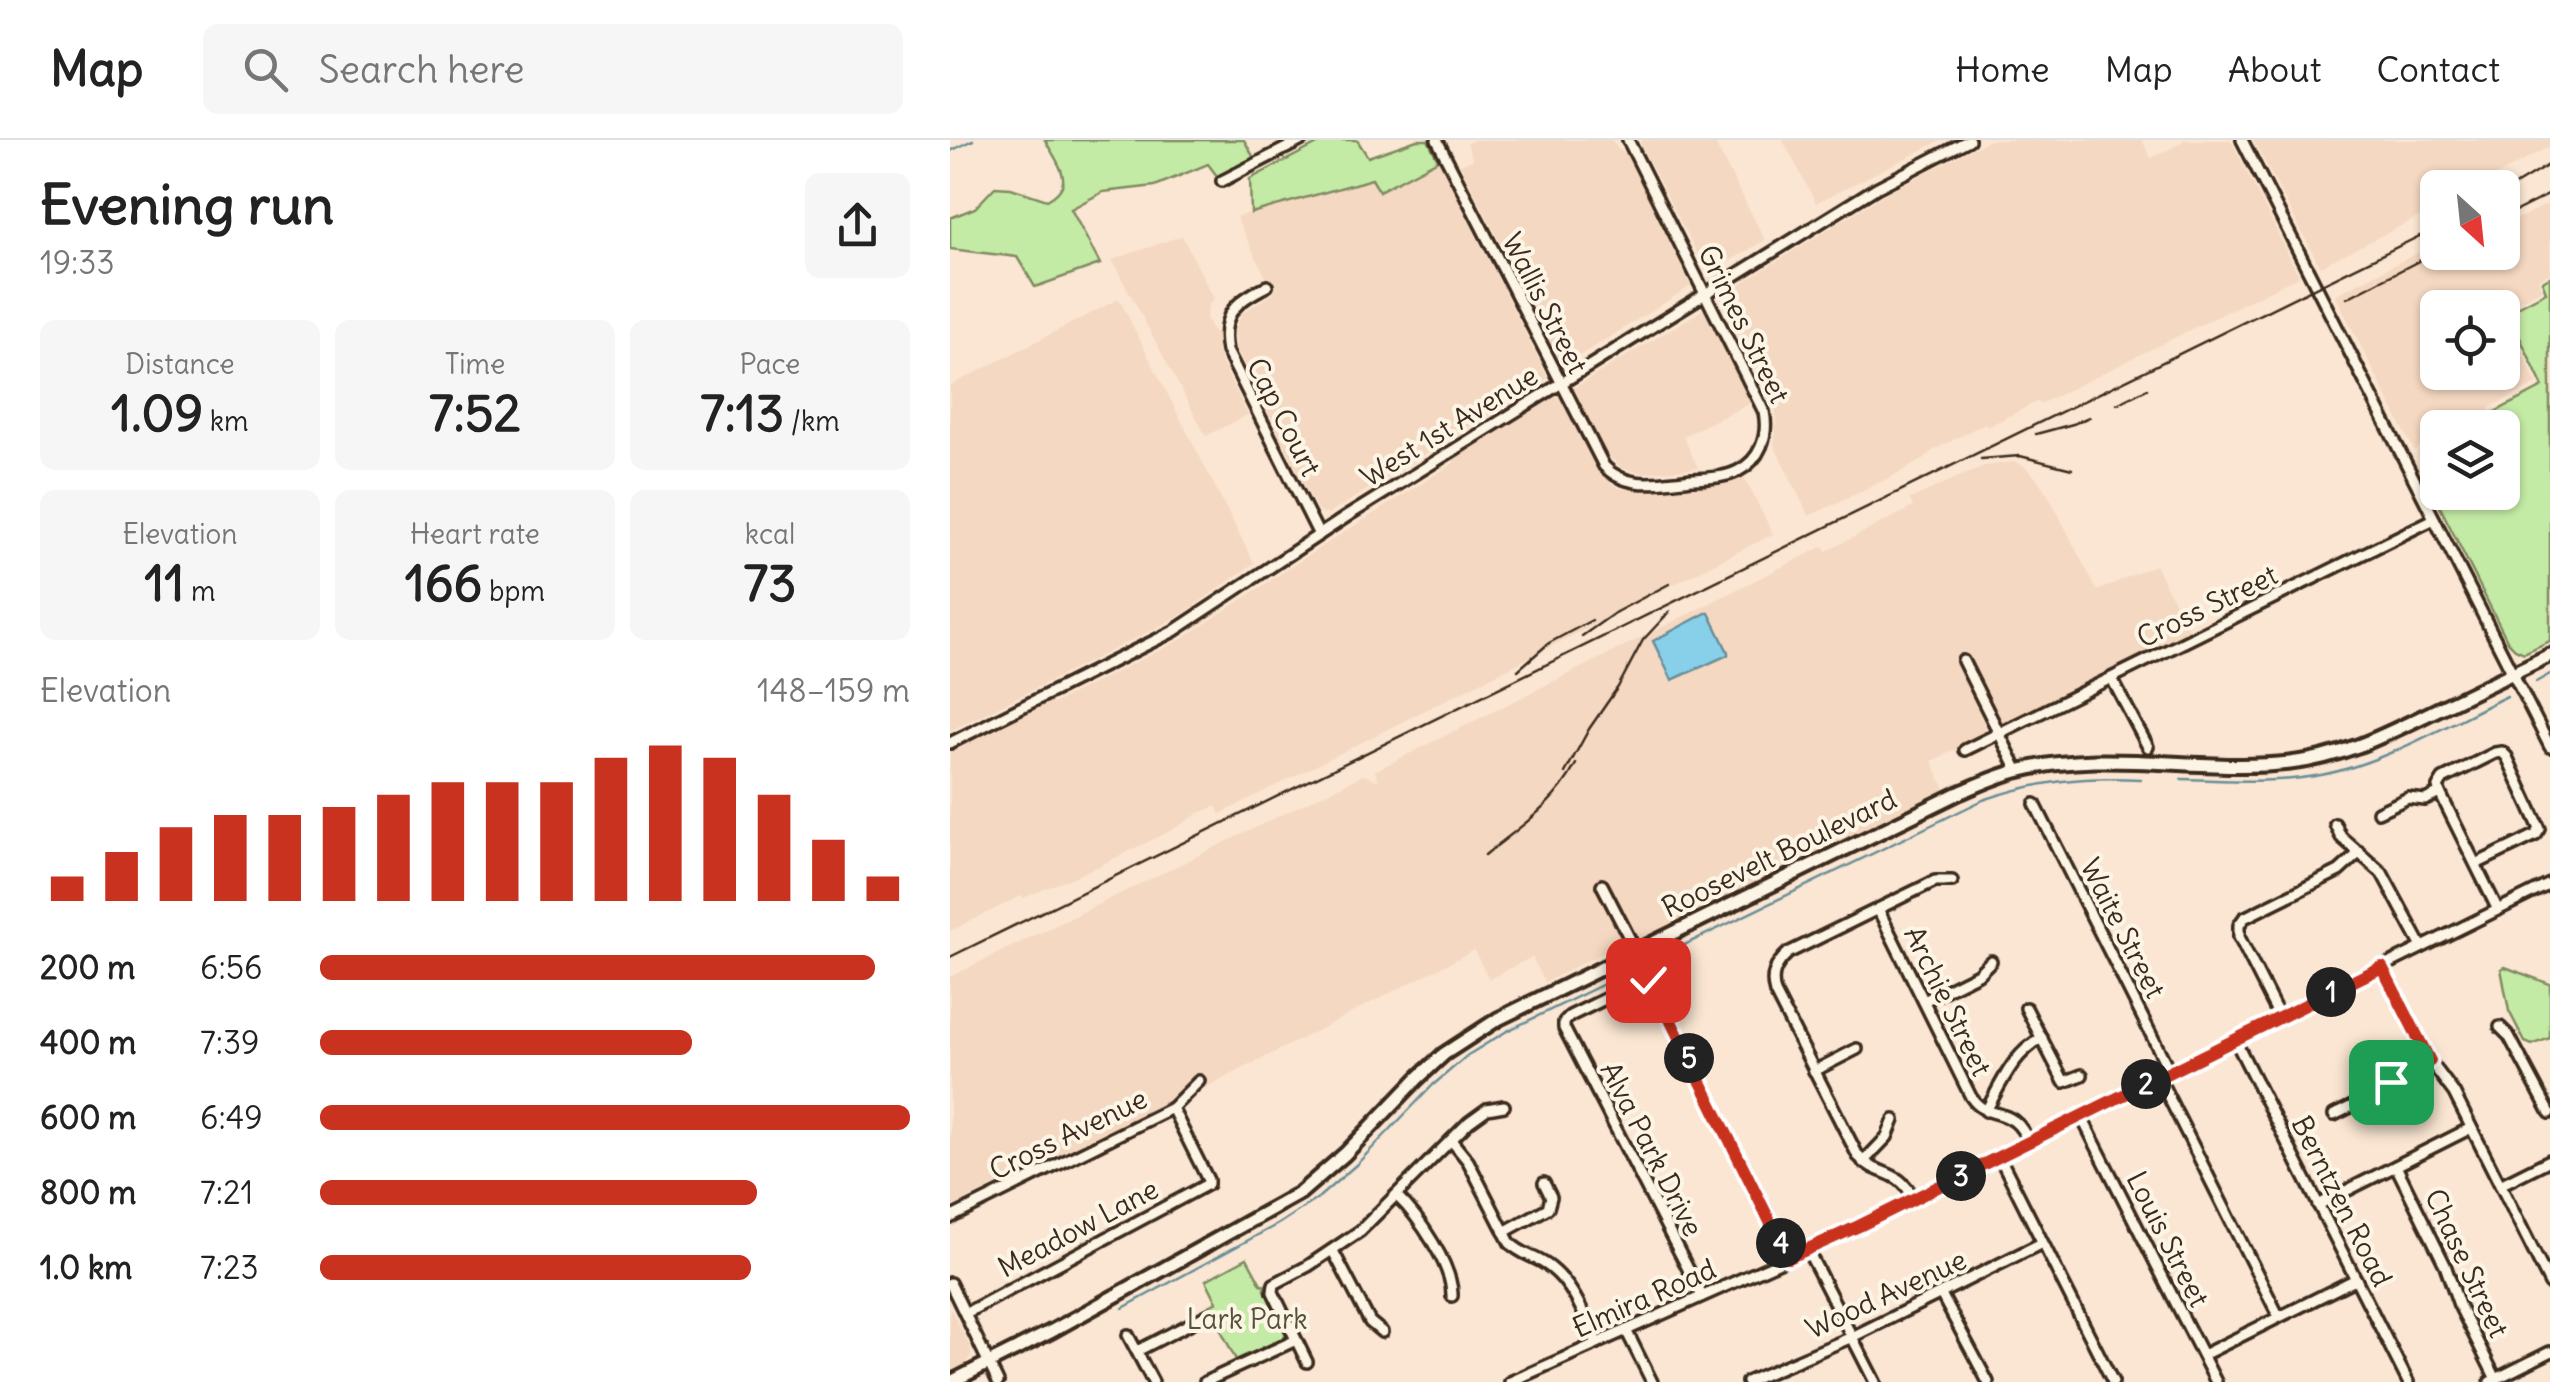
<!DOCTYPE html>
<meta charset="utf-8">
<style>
:root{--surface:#fff;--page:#f6f6f6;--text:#222;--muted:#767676;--line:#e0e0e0;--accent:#c8321e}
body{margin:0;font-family:Delius,sans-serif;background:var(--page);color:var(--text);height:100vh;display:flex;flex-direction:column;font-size:38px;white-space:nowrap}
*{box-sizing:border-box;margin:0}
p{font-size:32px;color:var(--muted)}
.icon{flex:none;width:55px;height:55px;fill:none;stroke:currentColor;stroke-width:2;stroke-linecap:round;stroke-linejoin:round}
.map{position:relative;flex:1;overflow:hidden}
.sheet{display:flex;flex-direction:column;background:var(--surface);width:950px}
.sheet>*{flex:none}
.needle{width:65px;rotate:153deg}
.fabs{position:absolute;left:1470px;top:30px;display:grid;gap:20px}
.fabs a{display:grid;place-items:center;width:100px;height:100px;border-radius:15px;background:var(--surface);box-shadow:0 2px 8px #0004;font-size:50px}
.pin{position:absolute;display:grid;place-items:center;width:85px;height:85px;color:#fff;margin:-42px;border-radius:20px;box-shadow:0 5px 15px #0006}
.km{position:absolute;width:50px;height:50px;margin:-25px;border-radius:50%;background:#222;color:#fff;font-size:28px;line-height:50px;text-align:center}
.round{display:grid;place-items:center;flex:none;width:105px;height:105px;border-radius:15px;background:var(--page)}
.overview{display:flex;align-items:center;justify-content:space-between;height:170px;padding:0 40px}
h1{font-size:55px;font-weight:700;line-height:75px}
.figures{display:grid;grid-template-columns:repeat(3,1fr);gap:15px;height:170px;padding:10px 40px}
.figures div{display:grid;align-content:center;border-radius:15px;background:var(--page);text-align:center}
.figures b{font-size:50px;font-weight:700}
.figures small{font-size:28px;font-weight:400}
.figures p{font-size:28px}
.chart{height:280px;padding:20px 40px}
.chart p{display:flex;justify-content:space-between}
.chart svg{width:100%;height:180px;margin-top:10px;stroke:var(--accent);stroke-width:6}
ul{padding:0 40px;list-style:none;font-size:32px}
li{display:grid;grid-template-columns:160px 120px 1fr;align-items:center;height:75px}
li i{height:25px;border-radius:12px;background:var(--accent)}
header{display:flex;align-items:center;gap:60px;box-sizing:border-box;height:140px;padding:0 50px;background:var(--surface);border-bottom:2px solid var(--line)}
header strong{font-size:48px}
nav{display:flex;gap:55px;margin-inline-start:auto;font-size:35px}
.search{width:700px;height:90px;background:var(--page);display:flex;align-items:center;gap:25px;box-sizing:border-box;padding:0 35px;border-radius:15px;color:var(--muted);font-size:38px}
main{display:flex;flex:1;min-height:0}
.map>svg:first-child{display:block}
.built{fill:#f4d8c1}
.green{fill:#c4eba5;stroke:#808a62;stroke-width:2.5}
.water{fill:#88d0ea;stroke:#698e98;stroke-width:2.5}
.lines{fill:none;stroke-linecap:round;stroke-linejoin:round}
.stream{stroke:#698e98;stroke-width:2.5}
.minor-casing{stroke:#3b2a1e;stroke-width:16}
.major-casing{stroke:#3b2a1e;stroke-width:19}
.minor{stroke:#fcf5e5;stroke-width:9}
.major{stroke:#fcf5e5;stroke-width:11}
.rail{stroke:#3b2a1e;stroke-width:2.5}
.route-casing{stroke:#fff;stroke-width:20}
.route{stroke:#c8321e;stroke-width:12}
.labels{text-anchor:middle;stroke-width:8;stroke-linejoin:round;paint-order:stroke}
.street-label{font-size:28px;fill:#3b2a1e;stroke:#fcf5e5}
.park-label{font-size:28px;fill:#565139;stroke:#fcf5e5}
</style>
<header>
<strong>Map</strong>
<div class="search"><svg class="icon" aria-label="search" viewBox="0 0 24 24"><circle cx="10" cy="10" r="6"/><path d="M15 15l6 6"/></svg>Search here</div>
<nav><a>Home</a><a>Map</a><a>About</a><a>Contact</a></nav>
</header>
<main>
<section class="sheet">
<div class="overview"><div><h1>Evening run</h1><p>19:33</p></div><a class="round"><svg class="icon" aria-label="share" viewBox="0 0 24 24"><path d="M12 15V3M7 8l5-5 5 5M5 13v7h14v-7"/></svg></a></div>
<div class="figures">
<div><p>Distance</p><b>1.09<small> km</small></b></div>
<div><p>Time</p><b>7:52</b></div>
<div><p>Pace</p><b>7:13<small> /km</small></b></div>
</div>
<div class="figures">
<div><p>Elevation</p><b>11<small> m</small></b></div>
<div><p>Heart rate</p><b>166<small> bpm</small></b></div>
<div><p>kcal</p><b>73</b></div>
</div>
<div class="chart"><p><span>Elevation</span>148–159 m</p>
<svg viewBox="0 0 160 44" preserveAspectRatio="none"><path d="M5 44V38M15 44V32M25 44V26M35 44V23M45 44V23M55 44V21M65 44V18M75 44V15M85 44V15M95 44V15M105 44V9M115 44V6M125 44V9M135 44V18M145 44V29M155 44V38"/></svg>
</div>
<ul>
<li><b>200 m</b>6:56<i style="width:94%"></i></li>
<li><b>400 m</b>7:39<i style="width:63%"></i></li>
<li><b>600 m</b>6:49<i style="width:100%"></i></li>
<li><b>800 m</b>7:21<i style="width:74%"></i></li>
<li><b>1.0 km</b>7:23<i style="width:73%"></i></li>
</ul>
</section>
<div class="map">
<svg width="1600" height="1242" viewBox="0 0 1600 1242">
<rect width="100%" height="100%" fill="#fae6d2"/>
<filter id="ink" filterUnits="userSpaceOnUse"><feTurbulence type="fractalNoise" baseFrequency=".01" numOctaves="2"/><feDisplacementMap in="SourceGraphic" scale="20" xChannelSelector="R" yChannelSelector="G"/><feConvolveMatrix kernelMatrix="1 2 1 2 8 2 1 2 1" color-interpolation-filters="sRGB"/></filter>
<g filter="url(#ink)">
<g class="built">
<path d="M525,0H662L667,8L676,14L741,146L613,226L510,24L523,20L517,3Z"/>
<path d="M691,0H763L815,100L758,134L691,6Z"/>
<path d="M833,0H992L866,63Z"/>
<path d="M1040,0H1192L1201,18L1233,2V0H1281L1349,136L1090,264L1088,261L1037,287L1035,283L982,311L974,319L943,336L859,376L824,305L827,279L824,263L770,157L938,52Z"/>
<path d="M1303,0H1600V6L1526,47L1488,48L1487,68L1370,126Z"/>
<path d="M488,20L598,238L378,374H373L367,370L286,208L285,190L292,173L324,153L286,77L423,39L429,51Z"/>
<path d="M1600,63V133L1588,139L1592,149L1553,170L1552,168H1488V232H1552L1553,170L1587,244L1539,268L1540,271L1508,287L1488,288L1487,298L1464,310L1385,155L1487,103L1488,112H1552L1553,71L1555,70L1561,82Z"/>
<path d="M232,96L264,159L258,165L256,178L262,191L267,195L268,212L271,222L298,275L256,296L162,120Z"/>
<path d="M169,159L304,423L234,473L212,485L0,591V246Z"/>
<path d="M754,169L801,263L733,296L748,328L692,333L672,328L657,315L624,248Z"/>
<path d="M605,257L611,258L647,330L656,340L668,348L697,352L778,344L794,337L823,394L270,674L266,666L249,673L222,690L149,726L73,758L71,756L0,791V613L101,562L103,564L232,499L374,405L504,323L503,319Z"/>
<path d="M1065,322L1074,326L1088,340L1101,360L1147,451L1205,425L1241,494L982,621L995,650L687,804L683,797L595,842L582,817L539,839L524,810L255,948L207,966L0,1068V837L413,635L429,641L425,631L874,406L877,411L963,367L960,359L1034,326Z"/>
<path d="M0,1168L21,1209V1215L15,1224L0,1231Z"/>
</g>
<g class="green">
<path d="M95,0H294L304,18L267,36L258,24L205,46L153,52L121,69L150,124L85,147L67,117L0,109V78L25,68L45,47L61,48L97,60C128,44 107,23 95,0Z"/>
<path d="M375,0H407L418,17L467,0H478L488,20L429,51L422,39L301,73L300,39Z"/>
<path d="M1600,137V501L1574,513L1565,509L1558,502L1477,341L1487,336L1488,352H1552V288L1516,287L1593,247L1558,172L1596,152L1592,141Z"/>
<path d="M1555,827L1600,844V898L1582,905L1575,902L1559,871L1551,829Z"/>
<path d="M297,1118L311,1144L315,1145V1150L336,1194L334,1198L286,1220L259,1166L267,1162L256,1140Z"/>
</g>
<path class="water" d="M756,473H759L778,512V515L722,540L703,501Z"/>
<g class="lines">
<g class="stream">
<path d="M0,11L23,0"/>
<path d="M1586,542L1600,534"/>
<path d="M1231,639C1277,640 1325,644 1371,635C1434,623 1499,584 1557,556"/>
<path d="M173,1168L328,1084L368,1058L407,1024L483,945L518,915L557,891L1033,660C1089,641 1132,636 1191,639"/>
</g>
<defs>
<g id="minor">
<path d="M487,0L654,326C676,349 705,343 734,340C751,338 772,339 788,331C810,320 819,296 814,272L678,0"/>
<path d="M1292,0L1600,607"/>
<path d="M272,41L352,0"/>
<path d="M317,146C286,161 270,174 277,211L369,395"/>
<path d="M1013,521L1068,631"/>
<path d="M1162,539L1198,607"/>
<path d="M0,603L224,491L399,375L926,48L1019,0"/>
<path d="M1015,610L1484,379"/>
<path d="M1085,664L1220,932"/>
<path d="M1428,672L1458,658L1475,660L1490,653"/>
<path d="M1385,684L1391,697L1432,733L1472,807"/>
<path d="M1526,724L1586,695L1590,689L1557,617L1552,612L1545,613L1493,639L1488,647L1490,653L1548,770"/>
<path d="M652,745L686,811"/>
<path d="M928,769L1021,957C1035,977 1048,969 1064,981C1071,986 1075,994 1079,1002"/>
<path d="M1432,827L1480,921L1504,953L1600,1144"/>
<path d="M974,861L1028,834L1041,821"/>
<path d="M1076,868L1114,942L1132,935"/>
<path d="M1330,878L1289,797V785L1294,778L1389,731L1410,712"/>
<path d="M1550,887L1559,896L1600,973"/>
<path d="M1285,900L1458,1242"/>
<path d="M864,931L907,909"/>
<path d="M1209,938L1329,1177"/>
<path d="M1036,971C1051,944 1063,913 1092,898"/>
<path d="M1384,975L1425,955L1449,936L1480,921"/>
<path d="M1131,976L1266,1242"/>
<path d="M501,1000L518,1021L560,1103C571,1115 588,1117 601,1128C624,1146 635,1177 647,1203"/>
<path d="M1049,1016L1163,1242"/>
<path d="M913,1022L937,997L944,980"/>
<path d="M1446,1026L1495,1125L1509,1165L1546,1239"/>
<path d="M1550,1045L1600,1020"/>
<path d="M447,1056C468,1076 503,1126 502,1156"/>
<path d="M964,1059C947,1026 930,1039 908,1016L825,853C820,836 825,825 838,813L985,741H1002"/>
<path d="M1368,1065L1521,988"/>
<path d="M0,1078L222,968L249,941"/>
<path d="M554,1092L598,1068L601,1057L594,1043"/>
<path d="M857,1109L925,1242"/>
<path d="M383,1111L420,1182L432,1192"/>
<path d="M0,1143L48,1242"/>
<path d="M991,1154L1038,1242"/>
<path d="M752,1156L614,888V882L620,876L694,840H698L704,847L839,1118"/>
<path d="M16,1173L258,1044V1040L222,968"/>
<path d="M676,1190L702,1242"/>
<path d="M178,1195L203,1242"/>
<path d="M187,1211L259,1174"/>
<path d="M1253,1215L1406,1139"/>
<path d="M357,1222L323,1152L324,1144L358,1126L410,1091L519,982L537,969L554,966"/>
<path d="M255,1242L346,1200"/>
<path d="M560,1242L899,1091L1600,744"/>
<path d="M797,1242L902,1197L1092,1103"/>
<path d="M1540,1242L1600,1212"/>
</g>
<path id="major" d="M1,1242L102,1191L350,1053L395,1014L468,938L494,914L548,879L1009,653C1028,645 1047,636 1067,631C1156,608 1250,633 1340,623C1389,618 1433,596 1476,575C1518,555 1559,535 1600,515"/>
</defs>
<use href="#minor" class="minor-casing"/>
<use href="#major" class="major-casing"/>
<use href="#minor" class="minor"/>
<use href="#major" class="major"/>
<g class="rail">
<path d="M1552,53L1600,24"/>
<path d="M1552,78L1600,54"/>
<path d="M1397,158L1488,111"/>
<path d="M1167,264L1197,249"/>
<path d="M1086,294L1123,284L1139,277"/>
<path d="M1031,319L1070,316L1122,329"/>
<path d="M632,496L666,472L719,444"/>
<path d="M568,530L599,503L642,480"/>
<path d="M615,633L639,589L668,547L693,500L720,471"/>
<path d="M535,715C570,687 605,665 626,624"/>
<path d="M0,817L1488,87"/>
</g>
</g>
</g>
<g class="lines" filter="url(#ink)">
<defs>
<path id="route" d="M698,840L704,847L838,1118L909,1086L1432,827L1480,921L1441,942"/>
</defs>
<use href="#route" class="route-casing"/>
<use href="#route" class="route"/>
</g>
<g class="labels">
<g class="street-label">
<text transform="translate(595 163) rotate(63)" y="10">Wallis Street</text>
<text transform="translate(794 184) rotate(64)" y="10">Grimes Street</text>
<text transform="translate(334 277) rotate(63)" y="10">Cap Court</text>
<text transform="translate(499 286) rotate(-32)" y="10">West 1st Avenue</text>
<text transform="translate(1257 466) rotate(-26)" y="10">Cross Street</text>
<text transform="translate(829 713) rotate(-26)" y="10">Roosevelt Boulevard</text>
<text transform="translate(1173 788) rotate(63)" y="10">Waite Street</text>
<text transform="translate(998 861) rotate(64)" y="10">Archie Street</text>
<text transform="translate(118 994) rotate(-26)" y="10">Cross Avenue</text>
<text transform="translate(702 1009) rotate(63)" y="10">Alva Park Drive</text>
<text transform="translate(1392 1061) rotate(63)" y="10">Berntzen Road</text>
<text transform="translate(128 1088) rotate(-28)" y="10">Meadow Lane</text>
<text transform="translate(1218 1099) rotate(63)" y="10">Louis Street</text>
<text transform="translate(1517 1123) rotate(65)" y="10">Chase Street</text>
<text transform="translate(936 1154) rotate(-25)" y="10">Wood Avenue</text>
<text transform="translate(694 1158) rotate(-24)" y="10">Elmira Road</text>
</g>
<g class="park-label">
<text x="297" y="1189">Lark Park</text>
</g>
</g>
</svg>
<div class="fabs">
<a><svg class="needle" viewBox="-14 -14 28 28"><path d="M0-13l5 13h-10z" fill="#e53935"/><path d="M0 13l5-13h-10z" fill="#767676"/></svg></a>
<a><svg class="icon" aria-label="locate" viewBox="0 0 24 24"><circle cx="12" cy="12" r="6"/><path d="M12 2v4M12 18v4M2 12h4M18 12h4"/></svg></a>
<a><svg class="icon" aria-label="layers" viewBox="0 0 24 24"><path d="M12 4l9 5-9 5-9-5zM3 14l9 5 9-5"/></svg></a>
</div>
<div class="pin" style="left:1441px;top:942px;background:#1e9e55"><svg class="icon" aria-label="arrive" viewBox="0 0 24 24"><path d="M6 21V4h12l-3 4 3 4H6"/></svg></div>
<div class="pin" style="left:698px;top:840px;background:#d93025"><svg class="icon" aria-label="check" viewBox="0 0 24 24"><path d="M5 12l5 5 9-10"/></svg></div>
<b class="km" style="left:1381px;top:852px">1</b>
<b class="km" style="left:1196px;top:944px">2</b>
<b class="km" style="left:1011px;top:1036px">3</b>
<b class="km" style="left:831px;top:1103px">4</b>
<b class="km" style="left:739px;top:918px">5</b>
</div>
</main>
